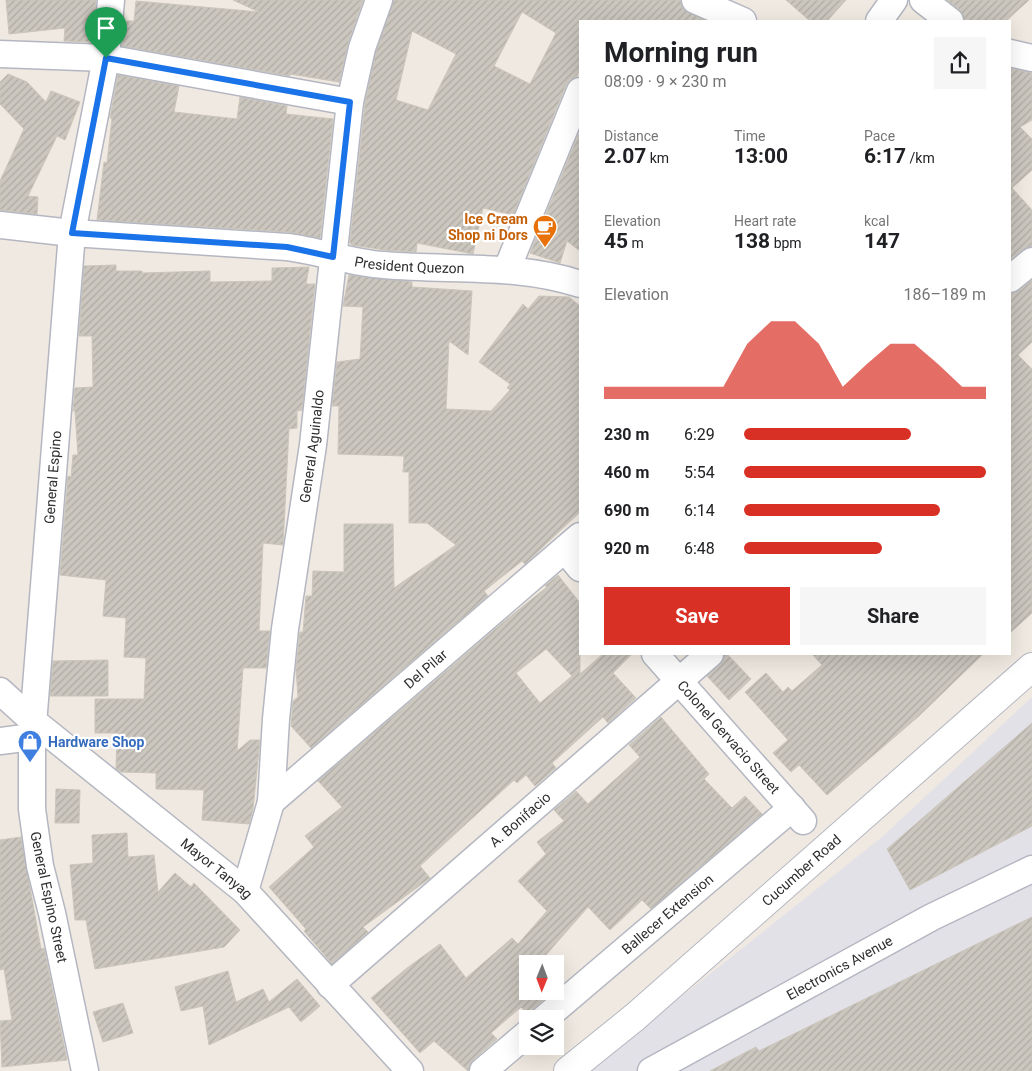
<!DOCTYPE html>
<meta charset="utf-8">
<style>
:root{--surface:#fff;--page:#f6f6f6;--text:#202124;--muted:#757577;--accent:#d93025}
body{margin:0;font-family:Roboto,sans-serif;background:var(--page);color:var(--text);height:100vh;display:flex;flex-direction:column;font-size:19px;white-space:nowrap}
*{box-sizing:border-box;margin:0}
p{font-size:16px;color:var(--muted)}
.icon{flex:none;width:28px;height:28px;fill:none;stroke:currentColor;stroke-width:2;stroke-linecap:round;stroke-linejoin:round}
.map{position:relative;flex:1;overflow:hidden}
.sheet{position:absolute;left:579px;top:20px;width:432px;height:635px;display:flex;flex-direction:column;background:var(--surface);border-radius:0px;box-shadow:0 5px 20px #0002}
.sheet>*{flex:none}
.needle{width:32px;rotate:181deg}
.buttons{position:absolute;left:519px;top:955px;display:grid;gap:10px}
.buttons a{display:grid;place-items:center;width:45px;height:45px;border-radius:0px;background:var(--surface);box-shadow:0 5px 20px #0002;font-size:25px}
.pin{position:absolute;display:grid;place-items:center;width:42px;height:42px;color:#fff;margin:-51px -21px;border-radius:50% 50% 50% 0;rotate:-45deg;box-shadow:0 0 5px #0007}
.pin .icon{rotate:45deg}
.round{display:grid;place-items:center;flex:none;width:52px;height:52px;border-radius:0px;background:var(--page)}
.overview{display:flex;align-items:center;justify-content:space-between;height:85px;padding:0 25px}
h1{font-size:28px;font-weight:700;line-height:38px}
.stats{display:grid;grid-template-columns:repeat(3,1fr);gap:8px;height:85px;padding:5px 25px}
.stats div{display:grid;align-content:center}
.stats b{font-size:21px;font-weight:700}
.stats small{font-size:14px;font-weight:400}
.stats p{font-size:14px}
.chart{height:140px;padding:10px 25px}
.chart p{display:flex;justify-content:space-between}
.chart svg{width:100%;height:90px;margin-top:5px;fill:var(--accent);opacity:.7}
.primary-button{display:flex;gap:10px;margin-top:auto;padding:10px 25px}
.primary-button a{flex:1;height:58px;border-radius:0px;background:var(--accent);color:#fff;font-size:20px;font-weight:700;line-height:58px;text-align:center}
.primary-button a+a{background:var(--page);color:var(--text)}
ul{padding:0 25px;list-style:none;font-size:16px}
li{display:grid;grid-template-columns:80px 60px 1fr;align-items:center;height:38px}
li i{height:12px;border-radius:6px;background:var(--accent)}
.map>svg:first-child{display:block}
.industrial{fill:#e3e1e8}
.building{fill:url(#building-hatch);stroke:#cbc5ba;fill-rule:evenodd}
.lines{fill:none;stroke-linecap:round;stroke-linejoin:round}
.street-casing{stroke:#b4b7c1;stroke-width:29}
.secondary-casing{stroke:#b4b7c1;stroke-width:30}
.street{stroke:#fff;stroke-width:26}
.secondary{stroke:#fff;stroke-width:28}
.route-casing{stroke:#fff;stroke-width:10}
.route{stroke:#1a73e8;stroke-width:6}
.labels{text-anchor:middle;stroke-width:4.5;stroke-linejoin:round;paint-order:stroke}
.food-label{font-size:14px;font-weight:bold;fill:#c56008;stroke:#fff;text-anchor:end}
.street-label{font-size:14px;fill:#2e2e2e;stroke:#fff}
.shop-label{font-size:14px;font-weight:bold;fill:#366cbe;stroke:#fff;text-anchor:start}
</style>
<div class="map">
<svg width="1032" height="1071" viewBox="0 0 1032 1071">
<defs>
<pattern id="building-hatch" width="6" height="6" patternUnits="userSpaceOnUse" patternTransform="scale(1.25)"><rect width="6" height="6" fill="#cbc7bf"/><path d="M-1 1l2-2M0 6l6-6M5 7l2-2" fill="none" stroke="#afaba4"/></pattern>
</defs>
<rect width="100%" height="100%" fill="#efe9e1"/>
<path class="industrial" d="M1032,697V1071H588L882,837Z"/>
<g class="building">
<path d="M6,0H96L92,42L64,41L65,28L9,34Z"/>
<path d="M233,0H363L348,43L339,82L290,74V76L122,46L127,21H134L136,1L259,12Z"/>
<path d="M394,0H680L683,9L706,21H580V70L577,76L570,79L566,85L513,215L483,208L473,254L417,243L416,252L385,250L352,245L350,243L365,104L376,52ZM522,12L556,33L530,84L494,66ZM412,31L456,54L428,110L396,100Z"/>
<path d="M786,0H846L827,21H810Z"/>
<path d="M947,0H1029L1006,21H965L960,10Z"/>
<path d="M1010,68L1032,73V120L1020,127L1032,139V170L1012,188L1032,210V246L1023,249L1010,260Z"/>
<path d="M8,74L27,82L46,102L51,91L80,102L65,140L57,136L28,196L38,197L37,214L0,210V181L24,129L0,104V82Z"/>
<path d="M118,75L179,86L174,112L237,119L240,97L287,106L286,114L333,119L320,238L288,232L97,220L104,162L107,163L112,118H110Z"/>
<path d="M580,131V251L567,241L560,263L530,253Z"/>
<path d="M116,265V271H142V273L210,271V282L272,281V268L309,267L306,284H315L302,410L297,411V428L289,429L283,545L263,543L259,631H270L266,668H243L237,751L250,740H260L253,809L249,824L202,820L204,790L156,789V773L121,772L116,769L117,733H95V699H144L146,658L124,657L126,618L103,616L106,580L60,575L68,476L71,477L73,455H78L75,411H73L75,388L93,387L92,336H79L84,266Z"/>
<path d="M349,275L412,282V287L472,291L468,355L449,341L446,409L491,411L510,390L507,388L510,384L479,362L523,304L528,309L539,296L569,297L580,306V512L525,564L522,561L484,591L488,596L311,748L291,726L293,701L298,697L296,669L300,632H303L306,596H312L313,571L344,572V524H393L394,588L456,545L427,523H409V472H403L404,456L338,454L339,406H332L337,362L360,359L363,307L343,306Z"/>
<path d="M1032,280V342L1018,355L1032,369V613L1010,633V294L1019,291Z"/>
<path d="M558,575L580,603V674L603,654H632L613,673L636,698L608,723L603,717L552,763L556,768L535,786L526,775L517,783L514,780L420,866L430,878L363,927L368,932L332,964L304,931L306,929L269,887L314,847L305,836L342,807L318,781L507,619L547,587L545,586ZM546,649L572,676L540,703L516,673Z"/>
<path d="M725,654H727L751,679L729,700L707,676L720,665Z"/>
<path d="M812,654H983L919,716L827,795L799,765L791,772L773,753L788,740L745,692L766,673L783,692L788,687L792,691L822,665Z"/>
<path d="M108,660V696H50L53,661Z"/>
<path d="M661,717L709,774L704,779L732,808L745,796L762,814L651,909L642,900L610,930L588,907L538,964H528V991H553L534,1008L530,1016L521,1007L491,1033L497,1039L473,1060L468,1071L434,1041L420,1053L371,998L407,968L440,944L466,978L512,938L518,944L547,911L518,881L546,854L537,842L564,821L554,810L576,791L588,804L640,757L629,745Z"/>
<path d="M1032,723V826L910,890L887,849Z"/>
<path d="M56,789L80,790L79,823H55Z"/>
<path d="M127,833L128,857L154,855L158,892L175,873L191,887L194,883L240,930L224,947L95,969L86,920H75L70,865L93,863L92,835Z"/>
<path d="M21,837L41,949L44,948L67,1060L2,1067L0,1021L12,1020L4,969L0,970V840Z"/>
<path d="M1032,917V1071H710L756,1047L759,1051Z"/>
<path d="M228,971L236,1002L263,989L269,1002L297,979L320,1006L301,1022L289,1007L209,1045L203,1006L181,1011L175,987Z"/>
<path d="M123,1003L133,1033L103,1042L93,1012Z"/>
</g>
<g class="lines">
<defs>
<g id="street">
<path d="M695,0L743,21"/>
<path d="M923,0L950,21"/>
<path d="M879,21L894,0"/>
<path d="M1010,53L1032,58"/>
<path d="M0,54L106,58L350,102"/>
<path id="s1" d="M0,225L72,233L287,247C320,251 351,263 384,265C450,271 516,263 580,284"/>
<path d="M507,269L580,91"/>
<path d="M1010,279L1032,261"/>
<path d="M565,550L580,568"/>
<path id="s2" d="M655,654L803,821"/>
<path id="s3" d="M0,691L33,721L245,891L410,1071"/>
<path d="M0,741L32,737"/>
<path id="s4" d="M271,802L580,536"/>
<path id="s5" d="M245,891L271,802L276,719L285,629L313,445L350,102L362,48L379,0"/>
<path id="s6" d="M330,985L710,654"/>
<path id="s7" d="M544,1019L792,808"/>
<path id="s8" d="M85,1071L52,913L40,866L32,809V737L72,233L106,58L111,0"/>
<path d="M483,1071L528,1033"/>
<path id="s9" d="M651,1071L932,917L1032,869"/>
</g>
<g id="secondary">
<path id="s10" d="M568,1071L635,1017L1032,667"/>
</g>
</defs>
<use href="#street" class="street-casing"/>
<use href="#secondary" class="secondary-casing"/>
<use href="#street" class="street"/>
<use href="#secondary" class="secondary"/>
</g>
<g class="lines">
<defs>
<path id="route" d="M106,58L350,102L333,257L287,247L72,233Z"/>
</defs>
<use href="#route" class="route-casing"/>
<use href="#route" class="route"/>
</g>
<defs>
<symbol id="cafe-pin" viewBox="-11 -11 22 30"><path d="M0 17L-7.5 6A9.5 9.5 0 1 1 7.5 6Z" fill="#e8710a" stroke="#fff"/><path d="M-5.5-4.5H6V0H3Q3 3.5 0 3.5H-2.5Q-5.5 3.5-5.5 0ZM3-3.2v2h1.7v-2ZM-6 4.5H4V6H-6Z" fill="#fff"/></symbol>
<symbol id="shop-pin" viewBox="-11 -11 22 30"><path d="M0 17L-7.5 6A9.5 9.5 0 1 1 7.5 6Z" fill="#3f7fe0" stroke="#fff"/><path d="M-5-2.5h2.3a2.7 3.5 0 0 1 5.4 0H5L5.5 6h-11ZM-1.5-2.5h3a1.5 2.3 0 0 0-3 0Z" fill="#fff"/></symbol>
</defs>
<g fill-rule="evenodd">
<use href="#cafe-pin" x="531" y="213" width="28" height="38"/>
<use href="#shop-pin" x="16" y="728" width="28" height="38"/>
</g>
<g class="labels">
<g class="food-label">
<text x="528" y="224">Ice Cream<tspan x="528" dy="16">Shop ni Dors</tspan></text>
</g>
<g class="street-label">
<text dy="5" stroke="none"><textPath href="#s1" startOffset="412">President Quezon</textPath></text>
<text dy="5" stroke="none"><textPath href="#s5" startOffset="451">General Aguinaldo</textPath></text>
<text dy="5" stroke="none"><textPath href="#s8" startOffset="600">General Espino</textPath></text>
<text dy="5" stroke="none"><textPath href="#s4" startOffset="204">Del Pilar</textPath></text>
<text dy="5" stroke="none"><textPath href="#s2" startOffset="111">Colonel Gervacio Street</textPath></text>
<text dy="5" stroke="none"><textPath href="#s6" startOffset="252">A. Bonifacio</textPath></text>
<text dy="5" stroke="none"><textPath href="#s3" startOffset="280">Mayor Tanyag</textPath></text>
<text dy="5" stroke="none"><textPath href="#s10" startOffset="308">Cucumber Road</textPath></text>
<text transform="translate(49 897) rotate(78)" y="5">General Espino Street</text>
<text dy="5" stroke="none"><textPath href="#s7" startOffset="162">Ballecer Extension</textPath></text>
<text dy="5" stroke="none"><textPath href="#s9" startOffset="215">Electronics Avenue</textPath></text>
</g>
<g class="shop-label">
<text x="48" y="747">Hardware Shop</text>
</g>
</g>
</svg>
<div class="buttons">
<a><svg class="needle" viewBox="-14 -14 28 28"><path d="M0-13l5 13h-10z" fill="#e53935"/><path d="M0 13l5-13h-10z" fill="#757577"/></svg></a>
<a><svg class="icon" aria-label="layers" viewBox="0 0 24 24"><path d="M12 4l9 5-9 5-9-5zM3 14l9 5 9-5"/></svg></a>
</div>
<div class="pin" style="left:106px;top:58px;background:#1e9e55"><svg class="icon" aria-label="arrive" viewBox="0 0 24 24"><path d="M6 21V4h12l-3 4 3 4H6"/></svg></div>
<section class="sheet">
<div class="overview"><div><h1>Morning run</h1><p>08:09 · 9 × 230 m</p></div><a class="round"><svg class="icon" aria-label="share" viewBox="0 0 24 24"><path d="M12 15V3M7 8l5-5 5 5M5 13v7h14v-7"/></svg></a></div>
<div class="stats">
<div><p>Distance</p><b>2.07<small> km</small></b></div>
<div><p>Time</p><b>13:00</b></div>
<div><p>Pace</p><b>6:17<small> /km</small></b></div>
</div>
<div class="stats">
<div><p>Elevation</p><b>45<small> m</small></b></div>
<div><p>Heart rate</p><b>138<small> bpm</small></b></div>
<div><p>kcal</p><b>147</b></div>
</div>
<div class="chart"><p><span>Elevation</span>186–189 m</p>
<svg viewBox="0 0 160 44" preserveAspectRatio="none"><path d="M0 44V38L10 38L20 38L30 38L40 38L50 38L60 17L70 6L80 6L90 17L100 38L110 27L120 17L130 17L140 27L150 38L160 38V44z"/></svg>
</div>
<ul>
<li><b>230 m</b>6:29<i style="width:69%"></i></li>
<li><b>460 m</b>5:54<i style="width:100%"></i></li>
<li><b>690 m</b>6:14<i style="width:81%"></i></li>
<li><b>920 m</b>6:48<i style="width:57%"></i></li>
</ul>
<div class="primary-button"><a>Save</a><a>Share</a></div>
</section>
</div>
